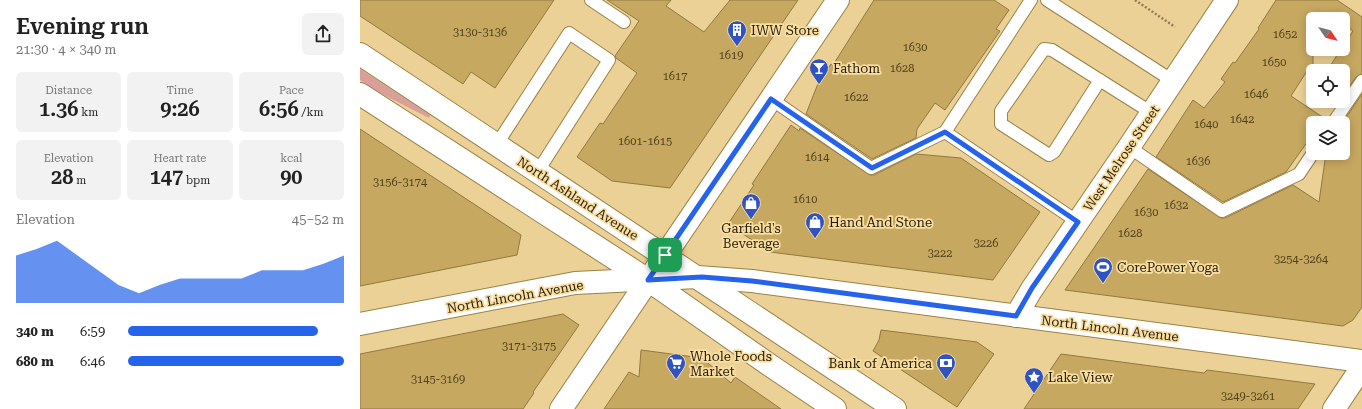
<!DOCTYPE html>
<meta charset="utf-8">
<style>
:root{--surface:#fff;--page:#f2f2f2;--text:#222;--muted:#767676;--accent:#2563eb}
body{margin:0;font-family:"Roboto Serif",serif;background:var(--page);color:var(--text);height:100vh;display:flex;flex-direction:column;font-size:15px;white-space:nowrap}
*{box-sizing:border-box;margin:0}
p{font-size:13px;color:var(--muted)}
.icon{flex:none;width:22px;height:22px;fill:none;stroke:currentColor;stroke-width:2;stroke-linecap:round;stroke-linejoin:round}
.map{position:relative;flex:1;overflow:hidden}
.drawer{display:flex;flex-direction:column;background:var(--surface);width:360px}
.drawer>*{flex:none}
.needle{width:26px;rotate:125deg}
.controls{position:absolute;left:946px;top:12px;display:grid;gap:8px}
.controls a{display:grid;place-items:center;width:44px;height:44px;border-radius:6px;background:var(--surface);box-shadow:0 2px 10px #0003;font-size:20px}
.pin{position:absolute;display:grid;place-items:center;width:34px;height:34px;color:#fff;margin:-17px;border-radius:8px;box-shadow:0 2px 6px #0006}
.round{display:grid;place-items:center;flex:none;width:42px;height:42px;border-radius:6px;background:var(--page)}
.head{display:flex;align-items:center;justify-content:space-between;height:68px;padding:0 16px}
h1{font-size:22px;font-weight:600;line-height:30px}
.figures{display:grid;grid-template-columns:repeat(3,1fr);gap:6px;height:68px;padding:4px 16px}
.figures div{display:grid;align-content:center;border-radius:6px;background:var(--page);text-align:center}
.figures b{font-size:20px;font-weight:600}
.figures small{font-size:11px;font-weight:400}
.figures p{font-size:11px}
.chart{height:112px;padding:8px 16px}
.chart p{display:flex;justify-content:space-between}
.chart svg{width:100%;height:72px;margin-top:4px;fill:var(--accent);opacity:.7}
ul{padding:0 16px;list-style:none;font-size:13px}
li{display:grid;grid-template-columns:64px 48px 1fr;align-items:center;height:30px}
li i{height:10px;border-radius:5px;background:var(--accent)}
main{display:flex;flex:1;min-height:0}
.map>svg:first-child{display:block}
.green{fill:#d99f98}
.building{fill:#c7a861;stroke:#927940}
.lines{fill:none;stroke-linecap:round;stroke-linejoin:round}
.lane-casing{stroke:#9a8148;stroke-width:14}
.street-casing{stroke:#9a8148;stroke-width:24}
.secondary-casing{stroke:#9a8148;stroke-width:24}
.path{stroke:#8f7c52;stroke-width:2.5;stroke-dasharray:2 2;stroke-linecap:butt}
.lane{stroke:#fff;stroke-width:12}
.street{stroke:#fff;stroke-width:22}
.secondary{stroke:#fff;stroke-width:22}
.route-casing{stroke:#fff;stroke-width:8}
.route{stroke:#2563eb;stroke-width:5}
.labels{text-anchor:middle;stroke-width:3.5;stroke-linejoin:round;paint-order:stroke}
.number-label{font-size:11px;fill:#4f401c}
.poi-label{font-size:13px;fill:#271d05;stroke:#f9dea2;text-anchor:start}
.street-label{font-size:13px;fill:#271d05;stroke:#f9dea2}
</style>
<main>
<section class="drawer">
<div class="head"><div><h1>Evening run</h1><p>21:30 · 4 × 340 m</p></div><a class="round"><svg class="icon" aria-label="share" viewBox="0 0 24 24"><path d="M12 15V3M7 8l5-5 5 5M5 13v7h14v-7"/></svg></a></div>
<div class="figures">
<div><p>Distance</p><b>1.36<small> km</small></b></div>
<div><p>Time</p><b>9:26</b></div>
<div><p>Pace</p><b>6:56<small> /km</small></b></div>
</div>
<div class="figures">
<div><p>Elevation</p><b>28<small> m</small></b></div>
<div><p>Heart rate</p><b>147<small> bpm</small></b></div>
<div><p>kcal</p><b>90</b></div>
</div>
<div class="chart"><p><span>Elevation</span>45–52 m</p>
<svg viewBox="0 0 160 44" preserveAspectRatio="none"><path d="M0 44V15L10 11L20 6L30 15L40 24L50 33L60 38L70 33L80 29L90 29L100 29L110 29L120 24L130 24L140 24L150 20L160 15V44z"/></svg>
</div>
<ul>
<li><b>340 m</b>6:59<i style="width:88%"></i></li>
<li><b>680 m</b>6:46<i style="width:100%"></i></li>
</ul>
</section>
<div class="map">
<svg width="1002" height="409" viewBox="0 0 1002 409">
<rect width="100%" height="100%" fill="#ecd196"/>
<path class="green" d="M0,69L70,115L69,118L14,90L0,80Z"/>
<g class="building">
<path d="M0,0H194L135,88L111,72L103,84L0,16Z"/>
<path d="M247,0H311L306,6L344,32L370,0H438L310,188L252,181L217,157L240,123L243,124L277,73L256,58L255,56L279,21Z"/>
<path d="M514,0H634L649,10L636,29L640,31L585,110L575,103L557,129L556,138L512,159L446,114L457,86L471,64L473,65Z"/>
<path d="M916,0H977L1002,17V74L996,77L983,95V71H967L981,49H983V47L993,31L983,24V19H953V71H947L931,96L964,118L960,123H953V134L926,172L863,202L796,157L833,100L844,108L865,82L861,79L873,62L875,63L899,29L898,28Z"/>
<path d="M1002,94V307L993,320L983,326L705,290L788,169L861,218H865L933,185L959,202L966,153H983V122Z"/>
<path d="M431,125L439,131L440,128L510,175H514L556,154L601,158L680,212L633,280L410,252L368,224L394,185L392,184Z"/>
<path d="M0,129L161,235L157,255L0,286Z"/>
<path d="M203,314L219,325L173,392L174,393L163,409H0V354Z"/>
<path d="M521,330L617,342L634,354L597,407L513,351L519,340Z"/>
<path d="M281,350L342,358L371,383L375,377L421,409H244L269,372L279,377Z"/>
<path d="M701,354L844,373L847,370L955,384L938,409H664Z"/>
</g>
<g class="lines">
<defs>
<g id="lane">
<path d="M231,0L264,22"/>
<path d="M687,0L813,81"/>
<path d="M740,80L694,152L689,155L641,124V111L684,49L692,50L792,113"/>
<path d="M411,99L511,168L585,132L671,0"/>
<path d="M973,123L1002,81"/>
<path d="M585,132L718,222"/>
<path d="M137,144L209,33L249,60L178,171"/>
<path d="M769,147L862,211L939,174L953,153"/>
</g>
<g id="street">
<path d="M656,316L672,289L769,147L867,0"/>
<path d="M974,409L1002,367"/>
</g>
<g id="secondary">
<path d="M0,54C179,172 358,290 535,409"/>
<path d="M0,94L288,280L411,366L475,409"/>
<path d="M0,324L215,283L338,277L392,281L1002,361"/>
<path d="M201,409L478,0"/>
</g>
</defs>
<use href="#lane" class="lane-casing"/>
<use href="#street" class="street-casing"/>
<use href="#secondary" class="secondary-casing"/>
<path class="path" d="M775,0L815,27"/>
<use href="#lane" class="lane"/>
<use href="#street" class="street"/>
<use href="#secondary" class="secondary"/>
</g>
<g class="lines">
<defs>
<path id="route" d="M411,99L512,168L585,132L718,222L672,288L656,316L392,281L342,277L288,280Z"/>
</defs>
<use href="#route" class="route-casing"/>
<use href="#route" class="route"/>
</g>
<defs>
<symbol id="building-pin" viewBox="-11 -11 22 30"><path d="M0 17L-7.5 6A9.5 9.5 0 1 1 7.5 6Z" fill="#2f53c3" stroke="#f9dea2"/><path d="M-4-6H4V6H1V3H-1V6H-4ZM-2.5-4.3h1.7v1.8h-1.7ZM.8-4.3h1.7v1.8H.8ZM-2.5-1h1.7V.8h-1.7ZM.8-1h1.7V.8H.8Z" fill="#fff"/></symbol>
<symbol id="bar-pin" viewBox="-11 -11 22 30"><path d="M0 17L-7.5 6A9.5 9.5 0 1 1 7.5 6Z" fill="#2f53c3" stroke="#f9dea2"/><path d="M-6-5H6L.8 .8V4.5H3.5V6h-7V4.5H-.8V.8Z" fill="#fff"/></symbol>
<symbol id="shop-pin" viewBox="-11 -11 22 30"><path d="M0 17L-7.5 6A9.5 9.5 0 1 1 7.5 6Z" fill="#2f53c3" stroke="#f9dea2"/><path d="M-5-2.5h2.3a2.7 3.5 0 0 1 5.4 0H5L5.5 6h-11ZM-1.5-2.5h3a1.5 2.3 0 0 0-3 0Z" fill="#fff"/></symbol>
<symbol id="stadium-pin" viewBox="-11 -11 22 30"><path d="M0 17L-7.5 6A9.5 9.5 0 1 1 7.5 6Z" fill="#2f53c3" stroke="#f9dea2"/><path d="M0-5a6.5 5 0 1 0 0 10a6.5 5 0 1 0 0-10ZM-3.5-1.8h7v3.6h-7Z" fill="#fff"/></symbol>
<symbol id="supermarket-pin" viewBox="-11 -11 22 30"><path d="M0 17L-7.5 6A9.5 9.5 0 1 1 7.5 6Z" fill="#2f53c3" stroke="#f9dea2"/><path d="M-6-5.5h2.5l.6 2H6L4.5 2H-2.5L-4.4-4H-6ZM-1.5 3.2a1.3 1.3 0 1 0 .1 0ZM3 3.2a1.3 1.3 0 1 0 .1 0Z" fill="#fff"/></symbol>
<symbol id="bank-pin" viewBox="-11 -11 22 30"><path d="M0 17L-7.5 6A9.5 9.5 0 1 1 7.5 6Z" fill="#2f53c3" stroke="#f9dea2"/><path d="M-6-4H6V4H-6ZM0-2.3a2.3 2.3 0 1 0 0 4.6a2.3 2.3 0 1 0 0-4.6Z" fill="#fff"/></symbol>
<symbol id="sight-pin" viewBox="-11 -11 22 30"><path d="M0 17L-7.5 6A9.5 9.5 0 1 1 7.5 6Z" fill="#2f53c3" stroke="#f9dea2"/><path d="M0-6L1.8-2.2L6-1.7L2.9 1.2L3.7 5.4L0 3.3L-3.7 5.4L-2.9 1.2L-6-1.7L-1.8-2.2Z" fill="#fff"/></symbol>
</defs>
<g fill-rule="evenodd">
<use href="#building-pin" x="366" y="19" width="22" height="30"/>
<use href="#bar-pin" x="448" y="57" width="22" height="30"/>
<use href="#shop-pin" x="380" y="192" width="22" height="30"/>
<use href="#shop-pin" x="444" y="211" width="22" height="30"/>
<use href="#stadium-pin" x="732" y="256" width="22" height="30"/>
<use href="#supermarket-pin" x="305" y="352" width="22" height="30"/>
<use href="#bank-pin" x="575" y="352" width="22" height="30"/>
<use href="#sight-pin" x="663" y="366" width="22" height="30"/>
</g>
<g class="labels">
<g class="number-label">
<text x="120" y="36">3130-3136</text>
<text x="925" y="38">1652</text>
<text x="555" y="51">1630</text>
<text x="371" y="59">1619</text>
<text x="914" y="66">1650</text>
<text x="542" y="72">1628</text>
<text x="315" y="80">1617</text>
<text x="896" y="98">1646</text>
<text x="496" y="101">1622</text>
<text x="882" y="123">1642</text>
<text x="846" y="128">1640</text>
<text x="285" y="145">1601-1615</text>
<text x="457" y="161">1614</text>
<text x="838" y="165">1636</text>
<text x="40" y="186">3156-3174</text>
<text x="445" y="203">1610</text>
<text x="816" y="209">1632</text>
<text x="786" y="216">1630</text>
<text x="770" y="237">1628</text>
<text x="626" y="247">3226</text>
<text x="580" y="257">3222</text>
<text x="941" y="263">3254-3264</text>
<text x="169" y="350">3171-3175</text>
<text x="78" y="383">3145-3169</text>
<text x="888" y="400">3249-3261</text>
</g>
<g class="poi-label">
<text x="391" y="35">IWW Store</text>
<text x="473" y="73">Fathom</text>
<text x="469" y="227">Hand And Stone</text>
<text x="391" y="233" text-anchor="middle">Garfield's<tspan x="391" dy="15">Beverage</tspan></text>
<text x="757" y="272">CorePower Yoga</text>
<text x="330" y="361">Whole Foods<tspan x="330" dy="15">Market</tspan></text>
<text x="572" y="368" text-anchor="end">Bank of America</text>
<text x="688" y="382">Lake View</text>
</g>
<g class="street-label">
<text transform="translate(761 158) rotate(-56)" y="5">West Melrose Street</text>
<text transform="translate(218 198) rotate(33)" y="5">North Ashland Avenue</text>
<text transform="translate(155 296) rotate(-10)" y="5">North Lincoln Avenue</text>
<text transform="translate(750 328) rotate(7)" y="5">North Lincoln Avenue</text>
</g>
</g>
</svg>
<div class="controls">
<a><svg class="needle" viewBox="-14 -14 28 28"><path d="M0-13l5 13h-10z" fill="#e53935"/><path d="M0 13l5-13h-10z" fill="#767676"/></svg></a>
<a><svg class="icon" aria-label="locate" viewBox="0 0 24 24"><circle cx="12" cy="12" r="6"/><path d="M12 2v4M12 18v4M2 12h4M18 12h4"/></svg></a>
<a><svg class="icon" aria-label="layers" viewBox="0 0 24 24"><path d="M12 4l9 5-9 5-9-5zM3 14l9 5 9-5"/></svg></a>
</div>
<div class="pin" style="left:305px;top:255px;background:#1e9e55"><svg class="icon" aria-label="arrive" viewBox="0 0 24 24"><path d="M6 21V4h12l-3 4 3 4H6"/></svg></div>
</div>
</main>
